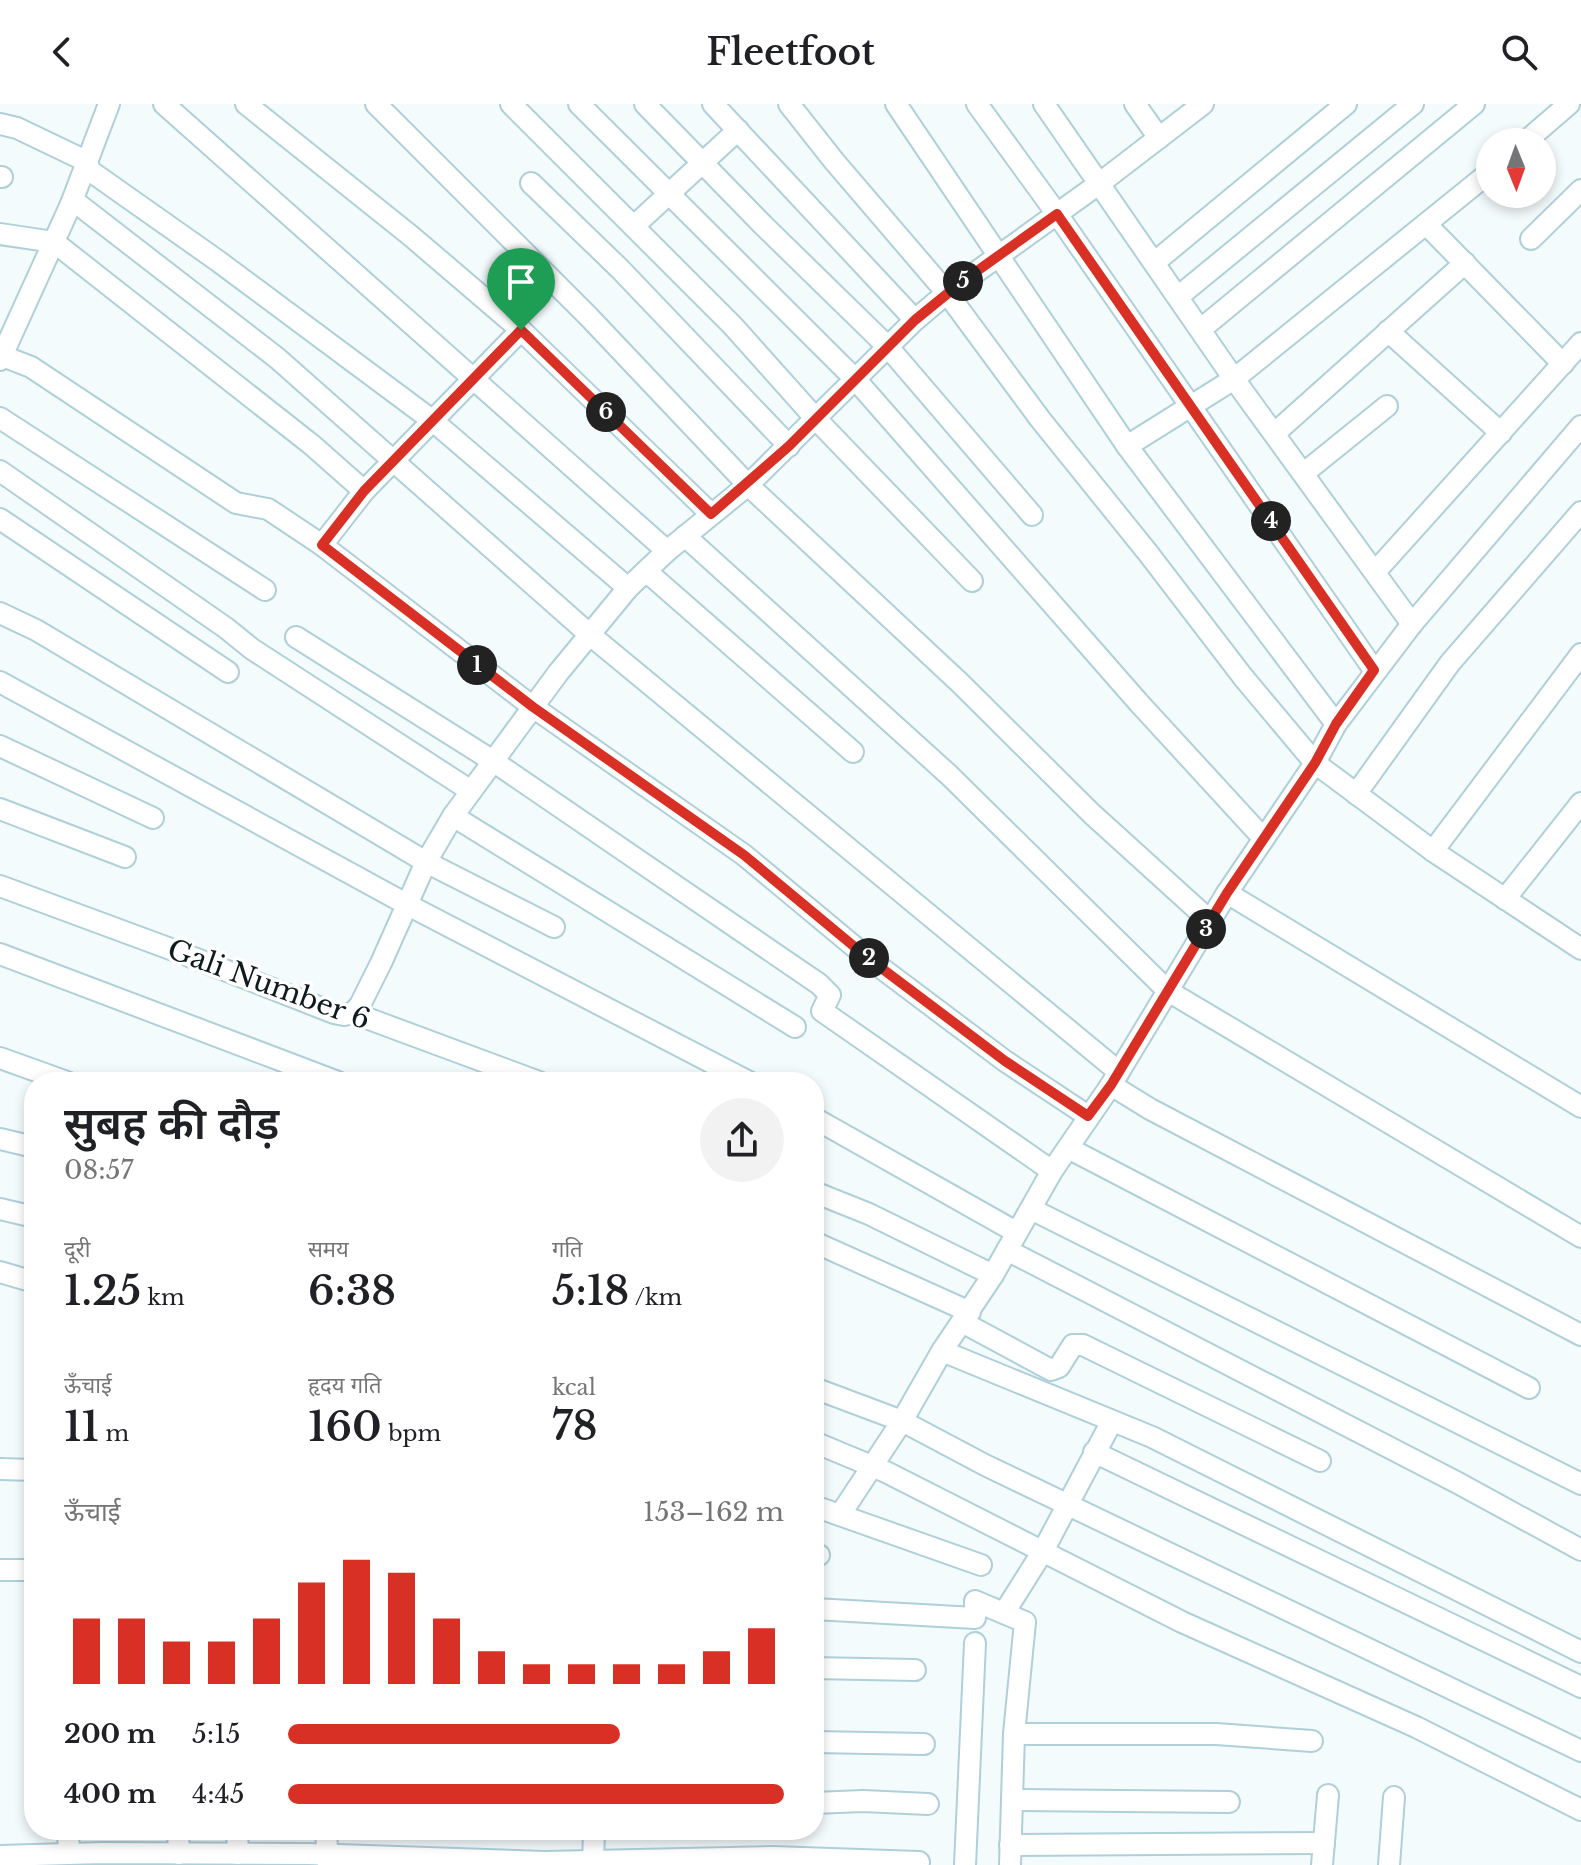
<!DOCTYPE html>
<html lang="hi">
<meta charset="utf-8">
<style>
:root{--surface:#fff;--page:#f2f2f2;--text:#202124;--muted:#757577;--accent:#d93025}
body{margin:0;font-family:"Libre Baskerville","Noto Sans Devanagari",serif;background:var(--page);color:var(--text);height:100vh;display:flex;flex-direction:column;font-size:30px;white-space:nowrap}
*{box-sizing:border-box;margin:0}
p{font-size:26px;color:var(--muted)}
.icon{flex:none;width:44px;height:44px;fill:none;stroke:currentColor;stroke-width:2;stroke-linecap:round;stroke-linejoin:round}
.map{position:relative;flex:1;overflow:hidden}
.details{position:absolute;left:24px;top:968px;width:800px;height:768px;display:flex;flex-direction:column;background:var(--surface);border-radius:32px;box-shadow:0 4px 12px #0003}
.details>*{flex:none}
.needle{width:52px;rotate:179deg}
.buttons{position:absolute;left:1476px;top:24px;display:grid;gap:16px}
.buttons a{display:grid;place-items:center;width:80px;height:80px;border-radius:50%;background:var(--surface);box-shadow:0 4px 12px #0003;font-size:40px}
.pin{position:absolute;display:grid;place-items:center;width:68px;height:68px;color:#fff;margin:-82px -34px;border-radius:50% 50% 50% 0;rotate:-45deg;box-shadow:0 0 8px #0007}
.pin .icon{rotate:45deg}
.km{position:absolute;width:40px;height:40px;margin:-20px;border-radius:50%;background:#222;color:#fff;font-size:22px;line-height:40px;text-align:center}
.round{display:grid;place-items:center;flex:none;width:84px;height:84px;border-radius:42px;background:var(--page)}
.summary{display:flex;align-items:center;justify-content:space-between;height:136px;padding:0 40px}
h1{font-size:44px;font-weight:600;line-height:60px}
.figures{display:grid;grid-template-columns:repeat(3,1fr);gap:12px;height:136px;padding:8px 40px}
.figures div{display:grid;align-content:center}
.figures b{font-size:40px;font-weight:600}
.figures small{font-size:22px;font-weight:400}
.figures p{font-size:22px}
.chart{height:224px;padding:16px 40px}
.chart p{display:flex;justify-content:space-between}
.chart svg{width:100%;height:144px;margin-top:8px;stroke:var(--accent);stroke-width:6}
ul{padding:0 40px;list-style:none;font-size:26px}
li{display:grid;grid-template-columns:128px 96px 1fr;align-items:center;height:60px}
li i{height:20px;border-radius:10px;background:var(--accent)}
header{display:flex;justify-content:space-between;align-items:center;height:104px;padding:0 40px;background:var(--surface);font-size:36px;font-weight:600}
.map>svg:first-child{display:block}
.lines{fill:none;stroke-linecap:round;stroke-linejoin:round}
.minor-casing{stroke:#afcfd9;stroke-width:24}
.minor{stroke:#fff;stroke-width:20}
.route-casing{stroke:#fff;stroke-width:16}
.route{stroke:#d93025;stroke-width:10}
.labels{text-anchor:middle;stroke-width:7;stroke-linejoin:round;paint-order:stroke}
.street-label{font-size:28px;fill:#0e1a1d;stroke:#fff}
</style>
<header><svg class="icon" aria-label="back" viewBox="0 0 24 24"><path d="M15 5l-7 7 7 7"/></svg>Fleetfoot<svg class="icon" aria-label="search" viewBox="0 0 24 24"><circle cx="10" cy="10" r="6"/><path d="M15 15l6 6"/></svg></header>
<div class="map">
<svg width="1581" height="1761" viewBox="0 0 1581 1761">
<rect width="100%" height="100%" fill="#f4fbfd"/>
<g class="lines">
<defs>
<g id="minor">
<path d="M164,0L667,447"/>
<path d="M246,0L411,132L521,226L711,410"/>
<path d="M376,0L589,213L748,381L960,579L1092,710L1210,817"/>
<path d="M511,0L733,222L816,315L972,477"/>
<path d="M579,0L856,276L1139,599L1263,734"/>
<path d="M645,0L763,121L888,243L1032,411"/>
<path d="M713,0L915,216"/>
<path d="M789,0L834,57L947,189L1040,315L1148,449L1243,573L1315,659L1433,747L1581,845"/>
<path d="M896,0L1127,342L1336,620"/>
<path d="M977,0L1057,110L1374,566"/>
<path d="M1044,0L1234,275L1412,520"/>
<path d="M1135,0L1159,34"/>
<path d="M0,20L17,24L88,58"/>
<path d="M1525,38L1569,0"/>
<path d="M86,64L218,157L433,317L628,484"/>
<path d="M0,73H2"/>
<path d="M531,79L620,165L789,342"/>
<path d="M71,100L74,97L277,254L589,530L1119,968"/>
<path d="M1426,120L1563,260"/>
<path d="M634,122L738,26"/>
<path d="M0,130L54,138L312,341L364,387"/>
<path d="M1531,135L1581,86"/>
<path d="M1155,158L1346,0"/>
<path d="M1179,192L1413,0"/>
<path d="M1201,225L1474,0"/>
<path d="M1388,227L1501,329"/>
<path d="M0,251L31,263L236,399L268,405L322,441L533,603L744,751L868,854L1005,957L1088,1012"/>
<path d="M0,256L71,100L109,0"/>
<path d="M0,314L265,486"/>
<path d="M1275,329L1465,159"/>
<path d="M1127,342L1234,275L1490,68"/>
<path d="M0,367L226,524L252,545L471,687"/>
<path d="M1304,369L1387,302"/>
<path d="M0,415L228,568"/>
<path d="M685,432L949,671L1168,887L1581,1133"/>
<path d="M322,441L364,387L521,226"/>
<path d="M646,467L853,648"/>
<path d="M1375,468L1581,239"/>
<path d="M0,509L36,526L426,758L554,823"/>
<path d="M296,533L493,657L819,880L830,891L822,907L1052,1067"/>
<path d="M0,578L408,801L749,978"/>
<path d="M0,642L153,714"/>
<path d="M1356,690L1450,559L1581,408"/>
<path d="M0,705L125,753"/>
<path d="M453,712L795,923"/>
<path d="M1433,747L1581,550"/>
<path d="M0,782L176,847L334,909L344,911L353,909L539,978"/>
<path d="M1227,789L1581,1003"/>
<path d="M1505,795L1581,699"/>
<path d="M0,850L338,978"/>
<path d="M353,909L360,901L381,859L426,758L453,712L558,569L628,484L667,447L748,381L915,216L947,189L1100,79L1203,0"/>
<path d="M0,954L67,978"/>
<path d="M1111,981L1150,1005L1581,1231"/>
<path d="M814,1014L1016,1128"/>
<path d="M0,1035L34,1043"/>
<path d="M1068,1044L1529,1284"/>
<path d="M814,1088L869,1110L993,1171"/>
<path d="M0,1105L34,1113"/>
<path d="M1031,1105L1581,1380"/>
<path d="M814,1138L970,1208"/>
<path d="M1007,1146L1458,1379L1581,1446"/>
<path d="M0,1168L34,1178"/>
<path d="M962,1218L1051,1266L1059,1263L1073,1241H1083L1320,1357"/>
<path d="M942,1247L1152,1333L1581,1548"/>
<path d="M814,1284L902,1317L985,1361L1581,1647"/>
<path d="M814,1338L886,1368L1182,1518L1416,1623L1581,1706"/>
<path d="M1094,1348L1581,1583"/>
<path d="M0,1365L34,1366"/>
<path d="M814,1402L981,1461"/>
<path d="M840,1411L902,1317L942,1247L993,1171L1052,1067L1111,981L1227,789L1315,659L1336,620L1412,520L1581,322"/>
<path d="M814,1451H819"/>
<path d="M0,1466H34"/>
<path d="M814,1505L975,1514V1497L1025,1518L1014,1630L1010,1761"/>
<path d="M1004,1509L1043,1447L1112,1317"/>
<path d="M814,1564L915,1566"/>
<path d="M1014,1630H1216L1312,1637"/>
<path d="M814,1638L924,1640"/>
<path d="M1012,1696L1229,1698"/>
<path d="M814,1699L863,1697L928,1700"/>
<path d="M68,1726L69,1749"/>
<path d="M178,1726L179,1750"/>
<path d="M237,1726L238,1750"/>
<path d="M326,1726L328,1761"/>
<path d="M1010,1741L1324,1739"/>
<path d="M0,1752L102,1749L308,1750L545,1758L773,1753L919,1758"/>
<path d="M593,1761L594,1726"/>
<path d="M965,1761L975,1539"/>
<path d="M1322,1761L1328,1691"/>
<path d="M1389,1761L1394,1693"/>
</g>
</defs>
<use href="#minor" class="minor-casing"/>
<use href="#minor" class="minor"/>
</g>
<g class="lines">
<defs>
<path id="route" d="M1057,110L1374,566L1336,620L1315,659L1227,789L1111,981L1088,1012L1005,957L868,854L744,751L533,603L322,441L364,387L521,226L711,410L789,342L915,216L963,177Z"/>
</defs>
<use href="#route" class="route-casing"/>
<use href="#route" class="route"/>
</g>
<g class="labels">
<g class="street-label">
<text transform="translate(269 880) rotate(20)" y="10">Gali Number 6</text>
</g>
</g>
</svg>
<div class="buttons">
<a><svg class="needle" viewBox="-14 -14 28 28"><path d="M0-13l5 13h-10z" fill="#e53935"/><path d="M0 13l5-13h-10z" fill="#757577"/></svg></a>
</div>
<div class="pin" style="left:521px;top:226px;background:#1e9e55"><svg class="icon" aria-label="arrive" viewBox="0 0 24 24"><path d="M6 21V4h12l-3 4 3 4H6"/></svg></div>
<b class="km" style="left:477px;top:561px">1</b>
<b class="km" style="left:869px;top:854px">2</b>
<b class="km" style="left:1206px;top:825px">3</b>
<b class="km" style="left:1271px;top:417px">4</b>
<b class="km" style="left:963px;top:177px">5</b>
<b class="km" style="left:606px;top:308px">6</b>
<section class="details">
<div class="summary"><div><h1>सुबह की दौड़</h1><p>08:57</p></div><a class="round"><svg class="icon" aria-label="share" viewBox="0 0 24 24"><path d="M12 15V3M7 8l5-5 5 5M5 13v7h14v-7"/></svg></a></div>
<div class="figures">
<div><p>दूरी</p><b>1.25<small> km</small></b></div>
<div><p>समय</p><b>6:38</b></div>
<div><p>गति</p><b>5:18<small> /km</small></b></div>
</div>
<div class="figures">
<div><p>ऊँचाई</p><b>11<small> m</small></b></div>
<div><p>हृदय गति</p><b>160<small> bpm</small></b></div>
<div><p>kcal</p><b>78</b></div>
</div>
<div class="chart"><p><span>ऊँचाई</span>153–162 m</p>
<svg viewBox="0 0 160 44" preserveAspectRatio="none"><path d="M5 44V24M15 44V24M25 44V31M35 44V31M45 44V24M55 44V13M65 44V6M75 44V10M85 44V24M95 44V34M105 44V38M115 44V38M125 44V38M135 44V38M145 44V34M155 44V27"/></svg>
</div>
<ul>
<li><b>200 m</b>5:15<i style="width:67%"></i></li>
<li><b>400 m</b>4:45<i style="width:100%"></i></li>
</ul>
</section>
</div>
